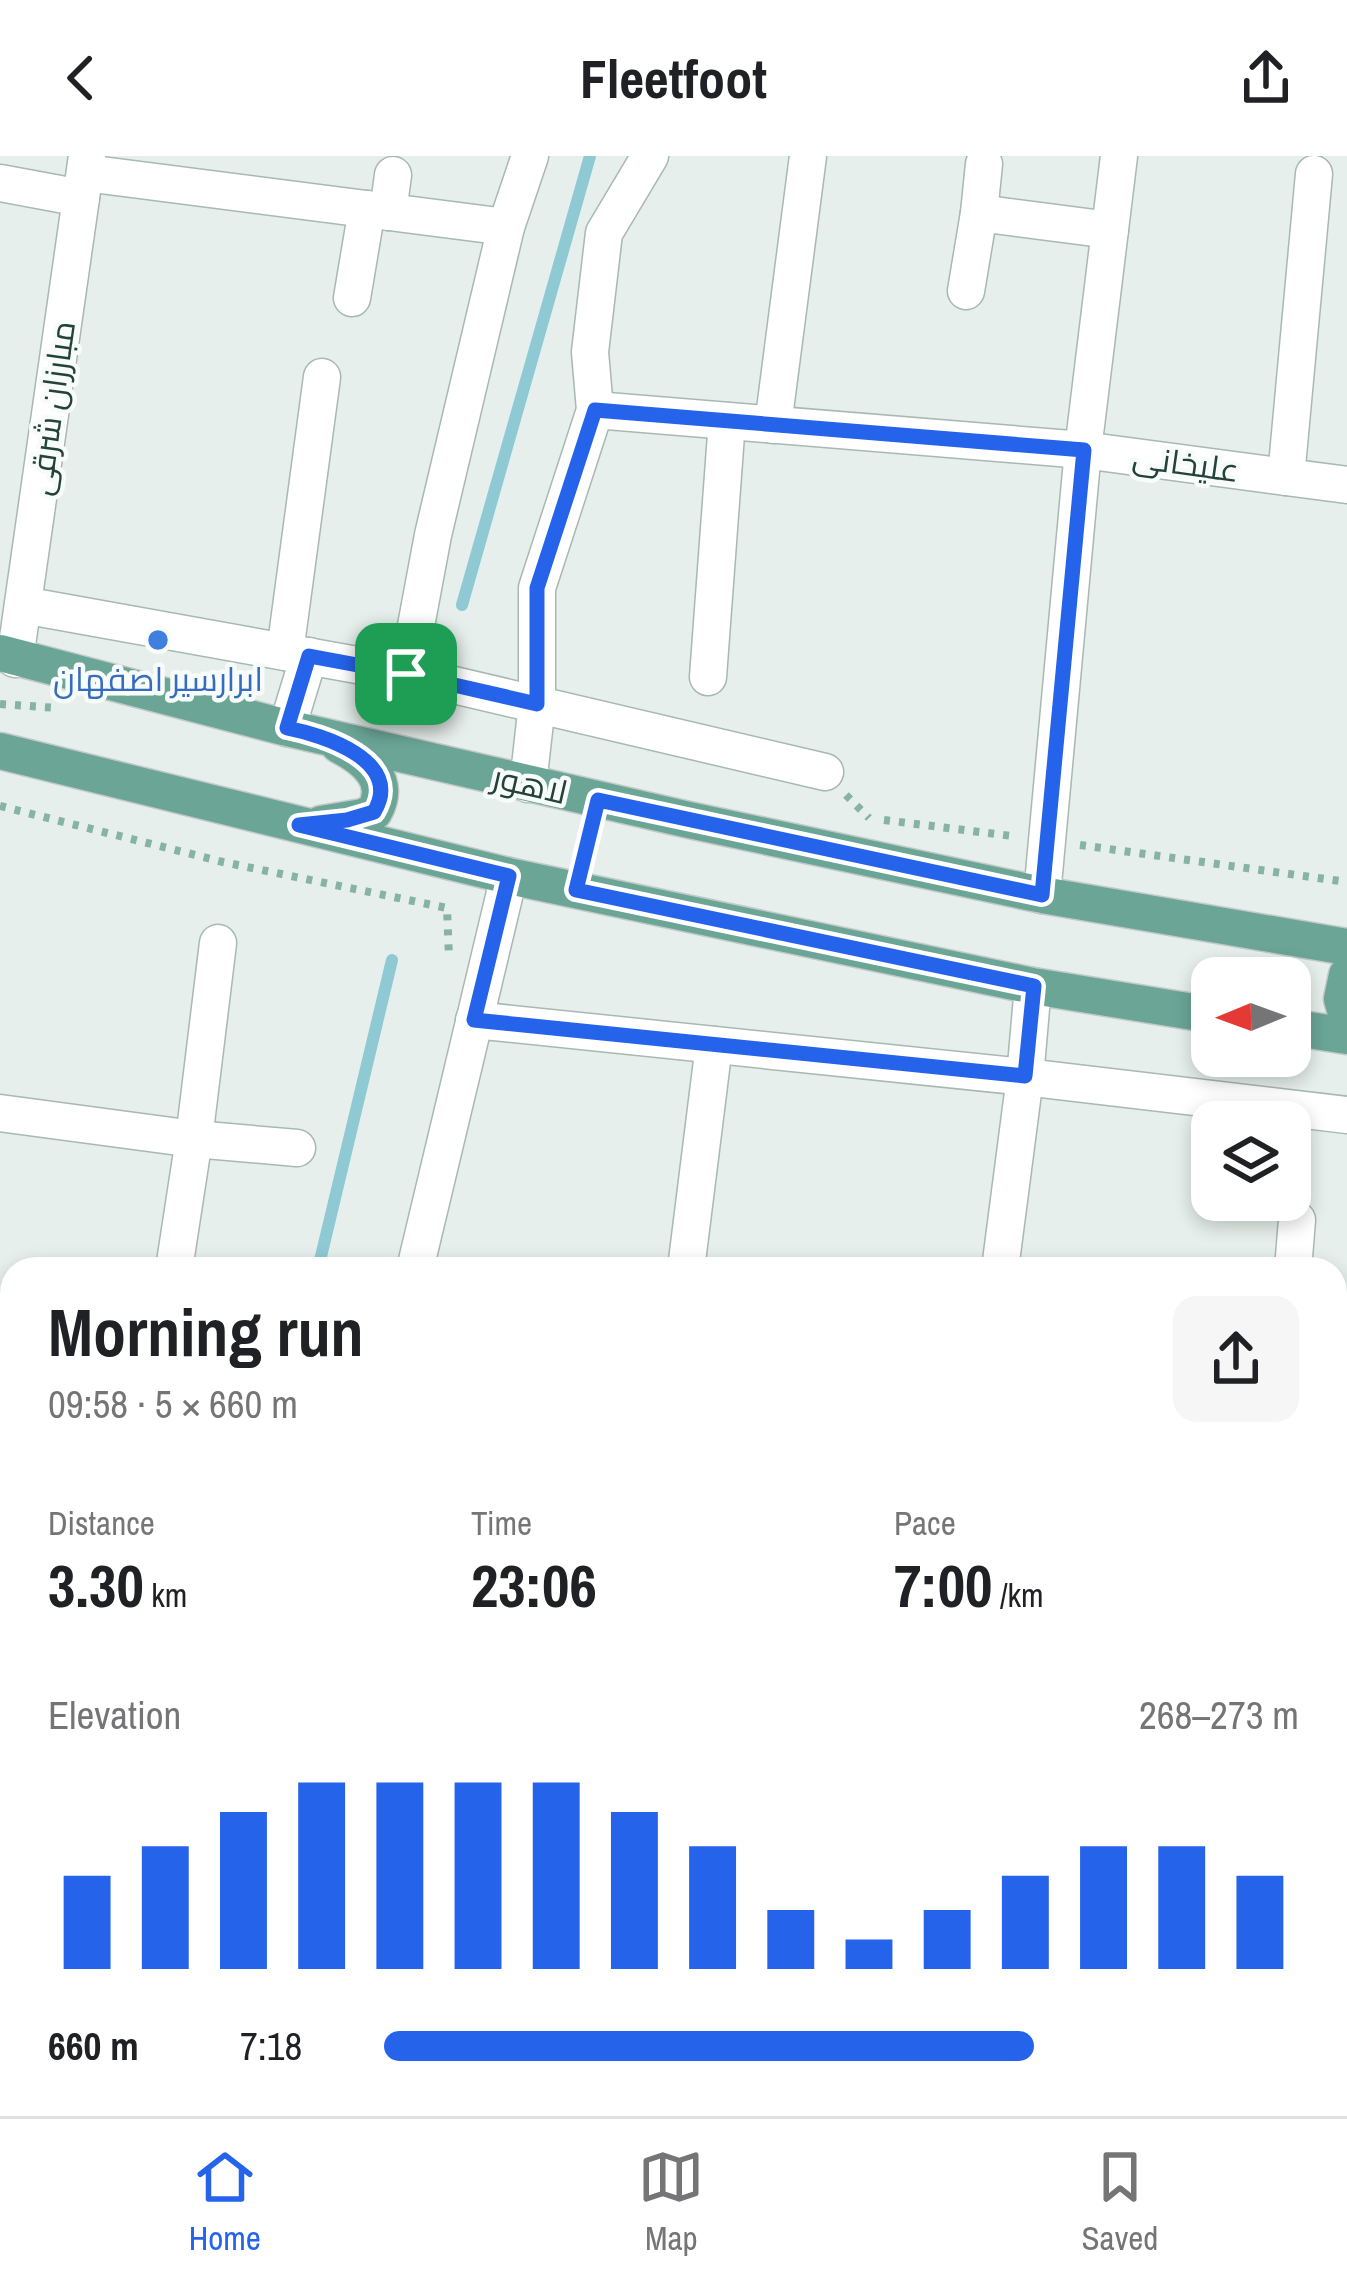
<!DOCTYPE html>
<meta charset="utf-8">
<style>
:root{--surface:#fff;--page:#f6f6f6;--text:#202124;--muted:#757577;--line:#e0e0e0;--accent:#2563eb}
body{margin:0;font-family:"Archivo Narrow",Cairo,sans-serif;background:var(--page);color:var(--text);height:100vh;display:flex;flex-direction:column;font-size:45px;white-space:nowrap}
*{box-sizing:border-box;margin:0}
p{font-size:39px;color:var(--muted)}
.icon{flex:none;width:66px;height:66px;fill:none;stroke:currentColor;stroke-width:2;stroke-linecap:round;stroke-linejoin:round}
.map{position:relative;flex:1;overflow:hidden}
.panel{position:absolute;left:0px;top:1101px;width:1347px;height:861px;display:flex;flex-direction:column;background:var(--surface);border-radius:36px 36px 0 0;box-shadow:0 6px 18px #0003}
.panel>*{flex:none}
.needle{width:78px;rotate:269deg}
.controls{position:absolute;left:1191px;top:801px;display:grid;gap:24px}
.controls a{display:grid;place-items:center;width:120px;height:120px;border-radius:24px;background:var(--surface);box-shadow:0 6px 18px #0003;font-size:60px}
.pin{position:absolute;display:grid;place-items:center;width:102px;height:102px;color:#fff;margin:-51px;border-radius:24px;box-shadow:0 6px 18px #0006}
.round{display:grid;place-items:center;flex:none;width:126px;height:126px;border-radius:24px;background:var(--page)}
.head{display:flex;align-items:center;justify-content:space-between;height:204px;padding:0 48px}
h1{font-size:66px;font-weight:700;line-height:90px}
.metrics{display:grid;grid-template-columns:repeat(3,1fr);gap:18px;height:204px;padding:12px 48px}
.metrics div{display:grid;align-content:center}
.metrics b{font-size:60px;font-weight:700}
.metrics small{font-size:33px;font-weight:400}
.metrics p{font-size:33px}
.chart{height:336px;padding:24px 48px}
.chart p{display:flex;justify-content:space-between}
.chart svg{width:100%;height:216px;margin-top:12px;stroke:var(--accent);stroke-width:6}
ul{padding:0 48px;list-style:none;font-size:39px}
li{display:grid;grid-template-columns:192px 144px 1fr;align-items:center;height:90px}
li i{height:30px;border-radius:15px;background:var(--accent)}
header{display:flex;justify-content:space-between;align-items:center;height:156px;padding:0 48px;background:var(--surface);font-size:54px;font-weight:700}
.dock{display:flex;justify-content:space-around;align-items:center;height:168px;border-top:3px solid var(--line);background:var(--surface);font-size:33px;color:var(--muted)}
.dock a{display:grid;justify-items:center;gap:6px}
.dock .active{color:var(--accent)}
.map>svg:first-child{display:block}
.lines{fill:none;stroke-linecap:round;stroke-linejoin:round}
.stream{stroke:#8ec9d4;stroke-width:12}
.minor-casing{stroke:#a8b8b2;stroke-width:39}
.major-casing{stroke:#c2cac8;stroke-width:39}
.path{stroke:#86b3a5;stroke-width:8;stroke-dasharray:6 9;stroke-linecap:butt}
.minor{stroke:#fff;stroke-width:36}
.major{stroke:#6aa596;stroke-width:36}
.route-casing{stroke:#fff;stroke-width:24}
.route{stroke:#2563eb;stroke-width:15}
.shop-dot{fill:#3f7fe0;stroke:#f7fbf9;stroke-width:4.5}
.labels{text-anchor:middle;stroke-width:9;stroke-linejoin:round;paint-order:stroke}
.street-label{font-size:33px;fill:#24423a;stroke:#f7fbf9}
.shop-label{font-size:33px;fill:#366cbe;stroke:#f7fbf9}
</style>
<header><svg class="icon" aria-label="back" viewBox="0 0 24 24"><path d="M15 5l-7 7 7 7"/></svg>Fleetfoot<svg class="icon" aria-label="share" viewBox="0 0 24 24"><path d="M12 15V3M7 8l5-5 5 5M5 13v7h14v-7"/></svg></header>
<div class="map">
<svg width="1347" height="1960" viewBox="0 0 1347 1960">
<rect width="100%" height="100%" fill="#e6efeb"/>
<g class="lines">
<g class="stream">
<path d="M462,449L590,0"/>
<path d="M318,1113L392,804"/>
<path d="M268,1950L269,1960"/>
</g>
<defs>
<g id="minor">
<path d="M85,17L506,71"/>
<path d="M0,27L81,42"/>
<path d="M388,56L393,19"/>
<path d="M979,57L984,8"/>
<path d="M966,135L979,57L1110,74"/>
<path d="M352,142L367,53"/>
<path d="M595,254L1083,294L1347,329"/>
<path d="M773,269L808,0"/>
<path d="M1286,321L1314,18"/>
<path d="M23,449L407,518L825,616"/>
<path d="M285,496L322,221"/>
<path d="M15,503L87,0"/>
<path d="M407,518L433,379L506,71L530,0"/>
<path d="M708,521L727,265"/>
<path d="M287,572L309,500"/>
<path d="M528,628L537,548V432L595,254L590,196L604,77L650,0"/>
<path d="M1042,739L1083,294L1119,0"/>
<path d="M474,864L1025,921L1347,959"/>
<path d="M0,957L194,983L297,992"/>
<path d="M174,1113L194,983L218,787"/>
<path d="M415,1113L509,720"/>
<path d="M686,1113L714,889"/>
<path d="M1000,1113L1025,921L1033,830"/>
<path d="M1293,1113L1297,1064"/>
<path d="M1335,1160L1347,1162"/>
<path d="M0,1565L12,1566"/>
<path d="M1335,1594L1347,1596"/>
<path d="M353,1950L355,1960"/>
<path d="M80,1960L81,1950"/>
<path d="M547,1960L549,1950"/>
<path d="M903,1960L904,1950"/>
<path d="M1203,1960L1204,1950"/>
</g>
<g id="major">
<path d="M0,497L287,572L689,664L1042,739L1347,791"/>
<path d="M0,595L509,720L1033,830L1212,859"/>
<path d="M321,668L363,661L374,656C392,624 366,603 339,589"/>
<path d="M1347,819L1342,843L1347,861"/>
<path d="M1290,871L1347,880"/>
</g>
</defs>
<use href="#minor" class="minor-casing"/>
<use href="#major" class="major-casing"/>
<g class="path">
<path d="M0,548L57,552"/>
<path d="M846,639L869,662"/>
<path d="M0,650L223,706L447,752L449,802"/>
<path d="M884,664L1012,680"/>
<path d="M1080,689L1347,726"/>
</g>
<use href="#minor" class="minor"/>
<use href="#major" class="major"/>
</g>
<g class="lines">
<defs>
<path id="route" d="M595,254L1084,294L1042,739L598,644L576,734L1034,830L1025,920L474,864L509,720L299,669L347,664L374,656C405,605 323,579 287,572L309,500L406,518L537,548V432Z"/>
</defs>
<use href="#route" class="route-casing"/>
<use href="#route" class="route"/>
</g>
<circle class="shop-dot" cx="158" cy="484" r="12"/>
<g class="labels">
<g class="street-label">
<text transform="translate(51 252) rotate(-82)" y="12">مبارزان شرقی</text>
<text transform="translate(1186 307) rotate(8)" y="12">علیخانی</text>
<text transform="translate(530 628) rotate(13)" y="12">لاهور</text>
</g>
<g class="shop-label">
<text x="158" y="535">ابرارسیر اصفهان</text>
</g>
</g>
</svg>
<div class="controls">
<a><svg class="needle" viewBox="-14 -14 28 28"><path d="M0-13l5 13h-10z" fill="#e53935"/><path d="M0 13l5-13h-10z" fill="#757577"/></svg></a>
<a><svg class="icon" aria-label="layers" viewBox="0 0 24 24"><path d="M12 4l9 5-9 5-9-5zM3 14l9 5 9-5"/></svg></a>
</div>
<div class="pin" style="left:406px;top:518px;background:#1e9e55"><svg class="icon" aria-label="arrive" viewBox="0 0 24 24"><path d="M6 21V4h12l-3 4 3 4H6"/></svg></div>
<section class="panel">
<div class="head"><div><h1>Morning run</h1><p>09:58 · 5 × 660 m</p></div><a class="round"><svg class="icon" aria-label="share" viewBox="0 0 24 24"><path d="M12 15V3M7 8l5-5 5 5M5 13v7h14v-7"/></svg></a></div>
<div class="metrics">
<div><p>Distance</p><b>3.30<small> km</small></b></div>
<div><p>Time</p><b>23:06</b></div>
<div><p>Pace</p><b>7:00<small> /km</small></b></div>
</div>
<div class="chart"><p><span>Elevation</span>268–273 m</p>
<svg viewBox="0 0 160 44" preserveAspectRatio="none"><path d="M5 44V25M15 44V19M25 44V12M35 44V6M45 44V6M55 44V6M65 44V6M75 44V12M85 44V19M95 44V32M105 44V38M115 44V32M125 44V25M135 44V19M145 44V19M155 44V25"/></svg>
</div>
<ul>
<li><b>660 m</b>7:18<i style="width:71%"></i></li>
</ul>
</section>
</div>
<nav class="dock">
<a class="active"><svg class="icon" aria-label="home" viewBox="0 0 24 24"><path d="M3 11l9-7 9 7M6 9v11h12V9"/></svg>Home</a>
<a><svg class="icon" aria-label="map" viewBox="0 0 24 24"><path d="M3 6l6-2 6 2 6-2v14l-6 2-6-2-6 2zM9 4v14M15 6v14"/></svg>Map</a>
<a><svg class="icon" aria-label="saved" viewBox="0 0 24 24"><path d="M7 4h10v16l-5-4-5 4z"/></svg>Saved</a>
</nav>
